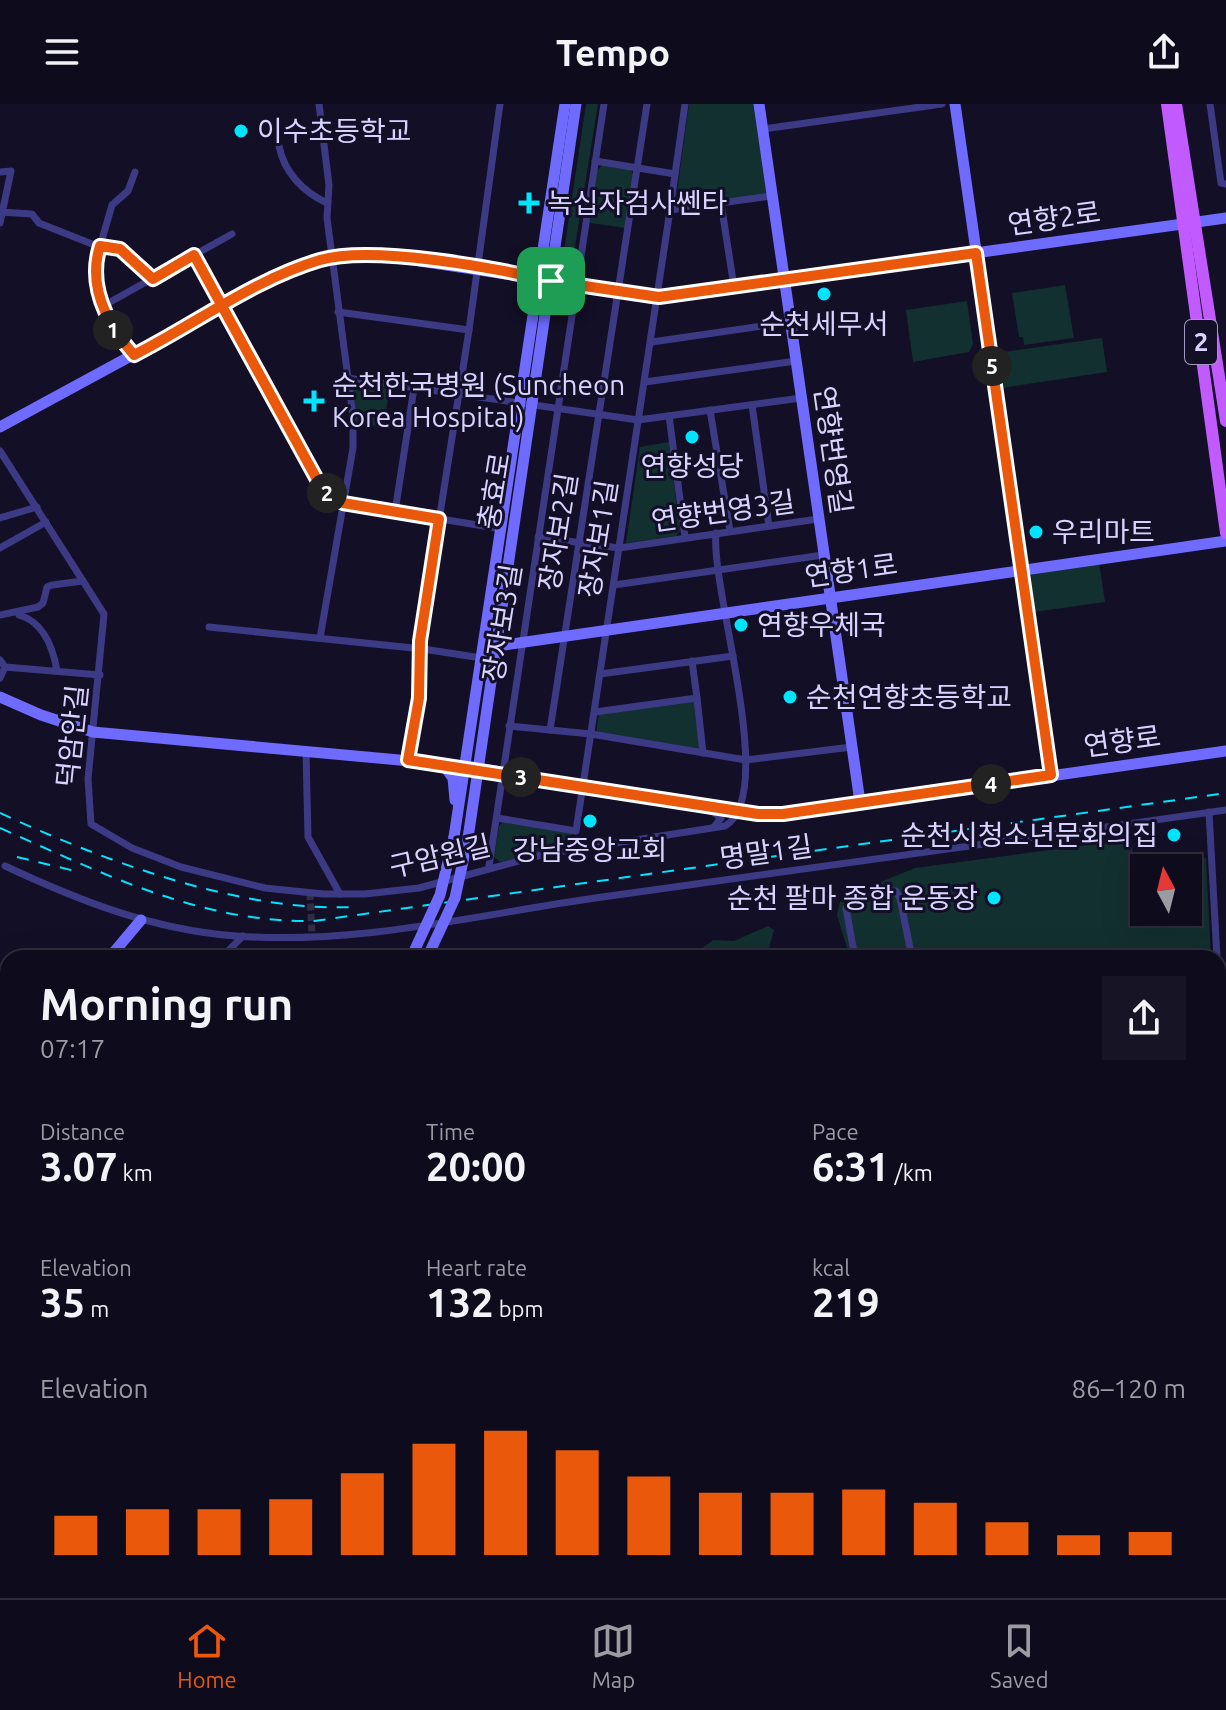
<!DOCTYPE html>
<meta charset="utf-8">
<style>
:root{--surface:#0e0b1c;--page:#171425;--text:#f1f3f6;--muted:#9b9ba3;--line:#2e2b3b;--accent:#ea580c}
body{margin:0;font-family:Ubuntu,"Noto Sans KR",sans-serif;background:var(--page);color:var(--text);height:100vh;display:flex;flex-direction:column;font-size:30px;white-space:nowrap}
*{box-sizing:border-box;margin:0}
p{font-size:26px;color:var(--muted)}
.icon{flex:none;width:44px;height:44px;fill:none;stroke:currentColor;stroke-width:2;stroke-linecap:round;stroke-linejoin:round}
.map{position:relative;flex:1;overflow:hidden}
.sheet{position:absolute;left:0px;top:846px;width:1226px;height:648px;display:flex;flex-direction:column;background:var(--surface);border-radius:24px 24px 0 0;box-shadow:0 8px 32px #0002,0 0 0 2px var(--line)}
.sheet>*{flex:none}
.needle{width:52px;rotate:353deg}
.tools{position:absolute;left:1130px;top:750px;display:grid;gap:16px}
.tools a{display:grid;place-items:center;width:72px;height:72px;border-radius:0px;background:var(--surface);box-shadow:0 8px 32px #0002,0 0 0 2px var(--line);font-size:40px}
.pin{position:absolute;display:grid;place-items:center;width:68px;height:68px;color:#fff;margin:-34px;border-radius:16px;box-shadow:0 4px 12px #0006}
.km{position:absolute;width:40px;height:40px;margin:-20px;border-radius:50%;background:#222;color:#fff;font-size:22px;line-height:40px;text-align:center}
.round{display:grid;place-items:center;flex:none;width:84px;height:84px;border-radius:0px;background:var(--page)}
.head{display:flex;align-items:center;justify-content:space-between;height:136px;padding:0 40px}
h1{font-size:44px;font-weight:700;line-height:60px}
.stats{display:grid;grid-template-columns:repeat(3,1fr);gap:12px;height:136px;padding:8px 40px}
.stats div{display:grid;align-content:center}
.stats b{font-size:40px;font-weight:700}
.stats small{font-size:22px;font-weight:400}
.stats p{font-size:22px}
.chart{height:224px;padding:16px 40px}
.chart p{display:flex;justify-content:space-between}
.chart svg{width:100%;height:144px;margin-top:8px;stroke:var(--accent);stroke-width:6}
header{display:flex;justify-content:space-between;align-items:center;height:104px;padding:0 40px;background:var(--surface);font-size:36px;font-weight:700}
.dock{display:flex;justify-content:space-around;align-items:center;height:112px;border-top:2px solid var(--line);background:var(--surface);font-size:22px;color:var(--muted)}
.dock a{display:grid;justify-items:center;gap:4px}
.dock .on{color:var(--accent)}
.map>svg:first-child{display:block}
.green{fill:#12302f;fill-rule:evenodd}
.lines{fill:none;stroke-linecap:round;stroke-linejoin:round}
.street-tunnel{stroke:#312d47;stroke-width:7;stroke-dasharray:7 3.5;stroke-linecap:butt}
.street{stroke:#3d3a85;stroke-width:7}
.secondary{stroke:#6f6bff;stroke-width:11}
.primary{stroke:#c25bff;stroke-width:12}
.rail{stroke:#00e5ff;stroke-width:2;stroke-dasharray:12 10;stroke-linecap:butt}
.secondary-bridge{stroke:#6f6bff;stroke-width:11}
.route-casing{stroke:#fff;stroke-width:16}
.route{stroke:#ea580c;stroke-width:10}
.poi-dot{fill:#00e5ff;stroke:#130f26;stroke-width:3}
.labels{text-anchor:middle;stroke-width:6;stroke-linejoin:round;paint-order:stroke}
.shield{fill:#130f26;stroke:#9e99be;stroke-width:2}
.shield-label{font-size:26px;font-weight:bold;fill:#d9d4ff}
.poi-label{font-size:28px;fill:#d9d4ff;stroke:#130f26;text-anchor:start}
.street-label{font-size:28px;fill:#d9d4ff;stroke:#130f26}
</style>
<header><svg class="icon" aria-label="menu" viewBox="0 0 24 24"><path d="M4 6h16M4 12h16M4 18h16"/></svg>Tempo<svg class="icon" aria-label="share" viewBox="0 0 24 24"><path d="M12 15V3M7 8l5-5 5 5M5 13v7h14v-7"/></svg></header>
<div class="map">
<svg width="1226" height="1494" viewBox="0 0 1226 1494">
<rect width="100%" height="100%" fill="#130f26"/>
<g class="green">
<path d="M586,0H598L570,174L561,167Z"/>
<path d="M689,0H755L768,87L763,91L675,102Z"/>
<path d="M603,60L630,65L634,72L626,124L590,119L597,67Z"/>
<path d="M1065,181L1074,234L1024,241L1023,233H1019L1012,189Z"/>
<path d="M967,197L973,240L969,248L913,258L906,206Z"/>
<path d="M1102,234L1107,268L1002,284L996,249Z"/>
<path d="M352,280L389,285L384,323L358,320Z"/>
<path d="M669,338L680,427L676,432L626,439L640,343Z"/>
<path d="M1099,458L1105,498L1034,508L1031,473L1033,469Z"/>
<path d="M695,597L701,647L596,629L599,610Z"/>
<path d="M504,717L572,729V737L566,742L500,758L494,753L499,722Z"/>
<path d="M1131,735L1135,763L1206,754L1211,854H850L837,811L840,798L849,791L915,764ZM1144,764H1188V808H1144Z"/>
<path d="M768,822L774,826L768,848L776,854H689L713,836L734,837Z"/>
<path d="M1218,943L1226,1112V1241L1218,1242Z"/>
<path d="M920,1486H1175L1174,1494H920Z"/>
</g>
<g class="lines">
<path class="street-tunnel" d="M310,789L312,833"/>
<g class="street">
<path d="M319,0L329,81L327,114L353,312V344L320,534"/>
<path d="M1210,0L1221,79L1226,80"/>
<path d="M763,25L942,0"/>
<path d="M279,42C284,68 303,88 327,99"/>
<path d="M595,57L675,70"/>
<path d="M0,68L11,67L0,119"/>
<path d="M721,99L734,183"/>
<path d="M670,106L685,0"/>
<path d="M0,108L32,110L39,119L92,140L120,145L153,175"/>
<path d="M194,151L329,393L343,399L502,425"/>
<path d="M103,202L96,181L97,153L112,101L128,87L135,68"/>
<path d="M338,208L469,226"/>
<path d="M652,238L790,218"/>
<path d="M134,251L111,223L103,202L232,130"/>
<path d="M347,274L638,316L801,294"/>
<path d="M645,278L796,257"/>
<path d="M752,301L769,422"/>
<path d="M710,306L730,427"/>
<path d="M669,312L685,433"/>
<path d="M0,347L104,510L88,675L91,720L132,744L181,763L265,784L323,790H365L419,784L545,750L725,722C779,691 710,486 716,429"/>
<path d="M395,408L414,284"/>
<path d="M0,414L37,403"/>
<path d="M538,433L619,444L818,415"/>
<path d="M0,444L46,418"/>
<path d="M614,481L823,451"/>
<path d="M0,511L38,503L43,499L47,483L52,481L83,477"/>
<path d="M19,511C43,518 53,543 57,567"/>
<path d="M209,523L423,545L408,656"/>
<path d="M482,554L423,545L420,537L469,226L500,0"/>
<path d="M0,556L5,563L0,574"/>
<path d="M692,557L697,594"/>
<path d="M5,563L100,571"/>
<path d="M600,570L733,552"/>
<path d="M595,608L697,594L703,649"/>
<path d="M509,622L591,630L746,656L852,643"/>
<path d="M550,626L647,0"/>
<path d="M306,648L308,733L340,790"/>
<path d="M709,705L721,714L714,723"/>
<path d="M1209,708L1217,854"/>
<path d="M497,714L576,727L670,106L771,92"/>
<path d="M5,762C80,797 153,826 236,832C358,841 476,811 595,794C806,765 1016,736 1226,706"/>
<path d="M489,762L604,0"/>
<path d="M221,854L243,832"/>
<path d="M855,854L846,804L879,788L896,787L900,794L912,854"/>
<path d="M1218,864L1226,1028"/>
<path d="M0,1021L8,1018"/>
<path d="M0,1079L8,1096"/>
<path d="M0,1198L8,1201"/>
<path d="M0,1213L8,1209"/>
<path d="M0,1260L8,1258"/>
<path d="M1218,1480L1226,1478"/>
<path d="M1189,1494L1196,1486"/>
</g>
<g class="secondary">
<path d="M759,0L860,698"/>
<path d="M955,0L1051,671"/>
<path d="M0,323L282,170L332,153L373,150L659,193L1226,114"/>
<path d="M484,544L1226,437"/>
<path d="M0,593L41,611L93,628L465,662L758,710H783L1226,647"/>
<path d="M443,660L453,674L455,696"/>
<path d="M454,733L565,0"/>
<path d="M468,734L576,0"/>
<path d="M109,854L141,816"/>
<path d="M0,897L8,903"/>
<path d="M0,959L8,956"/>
<path d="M706,1486L727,1494"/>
<path d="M1045,1486L1049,1494"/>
<path d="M499,1494L503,1486"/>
</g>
<g class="primary">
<path d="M1167,0L1226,429"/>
<path d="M1176,0L1226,317"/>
</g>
<g class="rail">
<path d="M0,709C102,756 239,808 352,803"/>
<path d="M0,724C102,769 200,819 314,817L1226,689"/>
<path d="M17,753L75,767"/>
</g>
<g class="secondary-bridge">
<path d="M411,854L440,791L454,733"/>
<path d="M427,854L455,794L468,734"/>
</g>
</g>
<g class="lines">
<defs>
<path id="route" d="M551,177C495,164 373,141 320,156C255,175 195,220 134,251C107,220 87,183 100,142L120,145L153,175L194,151L319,379L329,393L343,399L439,415L420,537L419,594L408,656L758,710H783L1051,671L976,149L659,193L551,177"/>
</defs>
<use href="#route" class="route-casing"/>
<use href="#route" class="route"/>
</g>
<g class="poi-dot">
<circle cx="241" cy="27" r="8"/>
<path d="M525 87h8v8h8v8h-8v8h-8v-8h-8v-8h8z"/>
<circle cx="824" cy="190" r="8"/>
<path d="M310 285h8v8h8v8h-8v8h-8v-8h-8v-8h8z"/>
<circle cx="692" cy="333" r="8"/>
<circle cx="1036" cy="428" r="8"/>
<circle cx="741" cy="521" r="8"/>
<circle cx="790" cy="593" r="8"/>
<circle cx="590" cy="717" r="8"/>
<circle cx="1174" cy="731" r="8"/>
<circle cx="994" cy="794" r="8"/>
</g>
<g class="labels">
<rect class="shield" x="1185" y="216" width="32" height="44" rx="6"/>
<g class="shield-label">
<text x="1201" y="247">2</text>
</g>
<g class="poi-label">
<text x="257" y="37">이수초등학교</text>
<text x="547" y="109">녹십자검사쎈타</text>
<text x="824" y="230" text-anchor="middle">순천세무서</text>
<text x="332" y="291">순천한국병원 (Suncheon<tspan x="332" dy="32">Korea Hospital)</tspan></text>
<text x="692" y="372" text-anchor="middle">연향성당</text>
<text x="1052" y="438">우리마트</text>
<text x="757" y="531">연향우체국</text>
<text x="806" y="603">순천연향초등학교</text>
<text x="1158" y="741" text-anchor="end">순천시청소년문화의집</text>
<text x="590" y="756" text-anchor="middle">강남중앙교회</text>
<text x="978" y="804" text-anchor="end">순천 팔마 종합 운동장</text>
</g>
<g class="street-label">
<text transform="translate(1054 114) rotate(-8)" y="10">연향2로</text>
<text transform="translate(833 346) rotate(82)" y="10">연향번영길</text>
<text transform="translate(494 387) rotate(-81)" y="10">충효로</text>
<text transform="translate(723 407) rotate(-8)" y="10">연향번영3길</text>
<text transform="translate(558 428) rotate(-81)" y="10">장자보2길</text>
<text transform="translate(598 435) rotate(-81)" y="10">장자보1길</text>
<text transform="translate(851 466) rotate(-8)" y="10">연향1로</text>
<text transform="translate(502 519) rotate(-81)" y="10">장자보3길</text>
<text transform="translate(72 632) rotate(-84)" y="10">덕암안길</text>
<text transform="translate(1122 637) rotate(-8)" y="10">연향로</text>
<text transform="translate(766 748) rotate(-8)" y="10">명말1길</text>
<text transform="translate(440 752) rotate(-13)" y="10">구암원길</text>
</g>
</g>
</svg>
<div class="tools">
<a><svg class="needle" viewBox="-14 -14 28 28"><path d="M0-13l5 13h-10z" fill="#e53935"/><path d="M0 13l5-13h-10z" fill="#9b9ba3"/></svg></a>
</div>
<div class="pin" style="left:551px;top:177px;background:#1e9e55"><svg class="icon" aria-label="arrive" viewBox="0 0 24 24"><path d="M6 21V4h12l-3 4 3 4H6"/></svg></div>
<b class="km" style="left:113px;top:226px">1</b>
<b class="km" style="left:327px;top:389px">2</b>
<b class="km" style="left:521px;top:673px">3</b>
<b class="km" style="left:991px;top:680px">4</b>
<b class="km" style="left:992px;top:262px">5</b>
<section class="sheet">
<div class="head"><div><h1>Morning run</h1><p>07:17</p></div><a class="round"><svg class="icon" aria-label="share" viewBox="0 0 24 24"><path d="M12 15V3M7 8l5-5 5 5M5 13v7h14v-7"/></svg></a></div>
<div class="stats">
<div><p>Distance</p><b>3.07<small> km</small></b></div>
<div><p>Time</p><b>20:00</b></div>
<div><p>Pace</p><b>6:31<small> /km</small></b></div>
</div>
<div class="stats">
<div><p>Elevation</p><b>35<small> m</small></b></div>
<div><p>Heart rate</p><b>132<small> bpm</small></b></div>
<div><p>kcal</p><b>219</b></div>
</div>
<div class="chart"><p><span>Elevation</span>86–120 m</p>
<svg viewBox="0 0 160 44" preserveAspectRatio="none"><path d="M5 44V32M15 44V30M25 44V30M35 44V27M45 44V19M55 44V10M65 44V6M75 44V12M85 44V20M95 44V25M105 44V25M115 44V24M125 44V28M135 44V34M145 44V38M155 44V37"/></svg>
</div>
</section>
</div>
<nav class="dock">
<a class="on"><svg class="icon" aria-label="home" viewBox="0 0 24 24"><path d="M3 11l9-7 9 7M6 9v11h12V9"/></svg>Home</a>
<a><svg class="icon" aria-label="map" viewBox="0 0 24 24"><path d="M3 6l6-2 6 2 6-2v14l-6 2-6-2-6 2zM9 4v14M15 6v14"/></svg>Map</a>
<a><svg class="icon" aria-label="saved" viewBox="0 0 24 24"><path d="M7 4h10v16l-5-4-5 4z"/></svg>Saved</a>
</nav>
